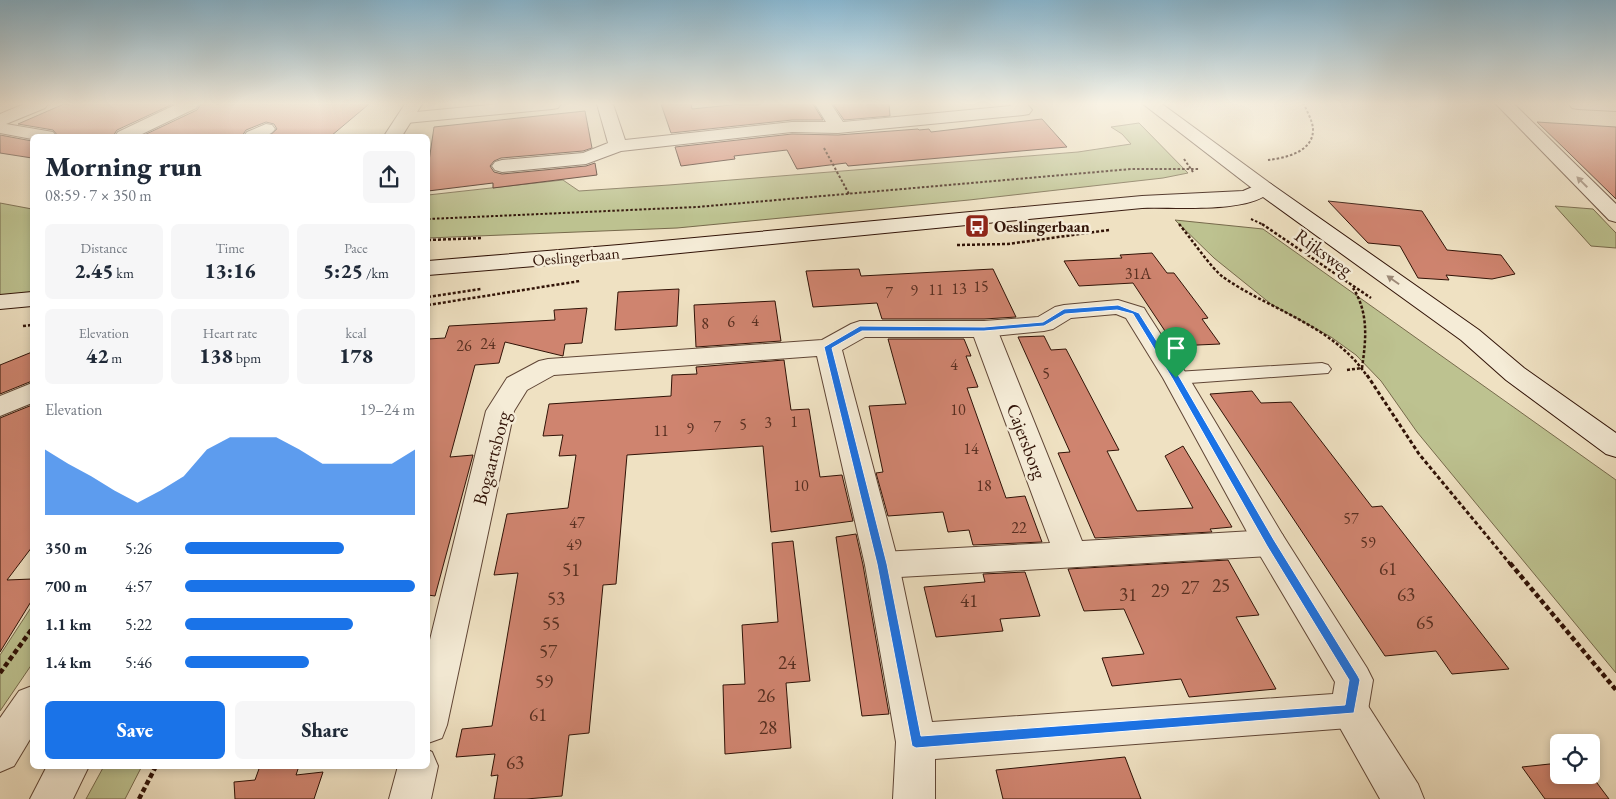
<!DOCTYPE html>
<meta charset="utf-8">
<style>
:root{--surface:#fff;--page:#f6f6f7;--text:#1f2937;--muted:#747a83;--accent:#1a73e8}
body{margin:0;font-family:"EB Garamond",serif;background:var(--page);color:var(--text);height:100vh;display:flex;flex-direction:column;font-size:19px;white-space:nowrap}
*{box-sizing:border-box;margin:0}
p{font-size:16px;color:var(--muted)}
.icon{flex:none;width:28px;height:28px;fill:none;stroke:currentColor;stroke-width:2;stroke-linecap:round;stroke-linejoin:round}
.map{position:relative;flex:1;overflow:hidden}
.details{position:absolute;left:30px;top:134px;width:400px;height:635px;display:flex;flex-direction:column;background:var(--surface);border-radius:8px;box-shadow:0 2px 8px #0003}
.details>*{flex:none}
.buttons{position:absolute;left:1550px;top:734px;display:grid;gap:10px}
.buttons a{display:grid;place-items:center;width:50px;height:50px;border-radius:8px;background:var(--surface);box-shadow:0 2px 8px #0003;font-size:25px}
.pin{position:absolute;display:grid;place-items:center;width:42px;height:42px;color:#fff;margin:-51px -21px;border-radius:50% 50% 50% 0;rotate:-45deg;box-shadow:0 0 5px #0007}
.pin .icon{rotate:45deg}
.round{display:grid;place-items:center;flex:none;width:52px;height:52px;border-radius:8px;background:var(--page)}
.head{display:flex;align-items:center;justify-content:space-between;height:85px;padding:0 15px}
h1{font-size:28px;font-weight:800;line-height:38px}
.stats{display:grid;grid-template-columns:repeat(3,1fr);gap:8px;height:85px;padding:5px 15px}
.stats div{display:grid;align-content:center;border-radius:8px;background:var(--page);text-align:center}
.stats b{font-size:21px;font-weight:800}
.stats small{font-size:14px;font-weight:400}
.stats p{font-size:14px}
.chart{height:140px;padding:10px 15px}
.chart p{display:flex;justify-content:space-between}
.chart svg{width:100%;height:90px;margin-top:5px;fill:var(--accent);opacity:.7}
.cta{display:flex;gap:10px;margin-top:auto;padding:10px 15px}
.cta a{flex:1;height:58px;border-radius:8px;background:var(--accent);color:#fff;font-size:20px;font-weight:800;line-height:58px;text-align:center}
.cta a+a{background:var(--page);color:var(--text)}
ul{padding:0 15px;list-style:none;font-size:16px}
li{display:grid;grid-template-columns:80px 60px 1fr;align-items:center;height:38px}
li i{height:12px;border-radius:6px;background:var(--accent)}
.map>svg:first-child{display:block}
.green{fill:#bdc290;stroke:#776a4c}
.building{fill:#cf846f;stroke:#311307}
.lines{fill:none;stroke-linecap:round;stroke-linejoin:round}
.service-casing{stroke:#604636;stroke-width:2}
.pedestrian-casing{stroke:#604636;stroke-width:2}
.minor-casing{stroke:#604636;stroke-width:2}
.tertiary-casing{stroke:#604636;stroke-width:2}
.secondary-casing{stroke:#311307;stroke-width:2}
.path-far3{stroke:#311307;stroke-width:2;stroke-dasharray:2.5 2;stroke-linecap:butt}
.path-far2{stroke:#311307;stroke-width:2.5;stroke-dasharray:3 2;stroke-linecap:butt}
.path-far1{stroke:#311307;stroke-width:3;stroke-dasharray:4 2.5;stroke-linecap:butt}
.path{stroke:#311307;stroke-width:4.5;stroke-dasharray:5 3;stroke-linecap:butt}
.service{fill:#f5ecd7;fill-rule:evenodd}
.pedestrian{fill:#f5ecd7;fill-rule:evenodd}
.minor{fill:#f5ecd7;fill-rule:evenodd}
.tertiary{fill:#f5ecd7;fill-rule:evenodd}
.secondary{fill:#f5ecd7;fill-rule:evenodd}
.oneway{fill:#9d8a79}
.route{fill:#1a73e8;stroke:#fff;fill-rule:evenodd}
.labels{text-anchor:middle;stroke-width:5;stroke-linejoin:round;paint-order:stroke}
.far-poi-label{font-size:16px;font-weight:bold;fill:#311307;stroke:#f5ecd7;text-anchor:start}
.far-street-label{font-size:16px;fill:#311307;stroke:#f5ecd7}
.number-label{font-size:16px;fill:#582f21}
.street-label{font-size:19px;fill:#311307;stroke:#f5ecd7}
.near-number-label{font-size:19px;fill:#582f21}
</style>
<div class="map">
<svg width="1616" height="799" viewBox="0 0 1616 799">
<rect width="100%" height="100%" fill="#efe1c2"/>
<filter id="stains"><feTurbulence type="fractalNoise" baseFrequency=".004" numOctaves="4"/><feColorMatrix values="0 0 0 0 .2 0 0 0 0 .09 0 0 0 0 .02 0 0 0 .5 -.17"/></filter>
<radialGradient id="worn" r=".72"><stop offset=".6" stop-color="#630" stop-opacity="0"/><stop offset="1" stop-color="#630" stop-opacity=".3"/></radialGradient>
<g class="green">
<path d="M1139,123L1188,173L1163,178L969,200L677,228L428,238V195L563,180L579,191L669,185L1078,152L1131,144L1122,134L1111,127Z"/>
<path d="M0,203L32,209V294L0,297Z"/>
<path d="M1555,206L1593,209L1616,233V248L1591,246Z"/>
<path d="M1175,220L1263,229L1616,480V673L1417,432L1381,381L1356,355L1331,337L1271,304L1214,258Z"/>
<path d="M32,606V664L0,711V655Z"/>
<path d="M104,766H142L125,799H86Z"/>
</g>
<g class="building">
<path d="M64,104H173L117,130L113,136H58L53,130L18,124Z"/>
<path d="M201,104H369L331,136H269L277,129L274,124L266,122L246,130L242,136H142L197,110Z"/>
<path d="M661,104H691L692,109L740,104H813L823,120H792L671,133Z"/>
<path d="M833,104H889L890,116L844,120Z"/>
<path d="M585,111L592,148L583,151L501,158L494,161L490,166L494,172L502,174L586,166L595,163L597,175L493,188V183L428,191V168L434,127Z"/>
<path d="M1042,119L1067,147L848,166L846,163L797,169L787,150L734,156L735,159L681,166L675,147L792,134L838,135L918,129L919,130L929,129L931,132Z"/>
<path d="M1537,122L1616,127V199L1568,152Z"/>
<path d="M0,135L32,141V158L0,153Z"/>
<path d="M1328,201L1422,211L1447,250L1501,255L1515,274L1492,279L1446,275L1449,280L1418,278L1400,246L1368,243Z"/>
<path d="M1152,253L1167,273H1174L1208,318L1202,319L1220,344L1175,346L1133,283L1079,286L1064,261L1122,258L1120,255Z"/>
<path d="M859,269L861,276L993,269L1016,317L984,319H882L877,303L813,307L806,271Z"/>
<path d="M679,289L677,326L615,330L618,292Z"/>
<path d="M775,301L781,341L696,347L694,305Z"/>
<path d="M587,308L582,343L565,344L563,356L505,342L499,363L475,365L450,457L473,455L435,596L428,595V339L445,338L449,326L555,320L554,310Z"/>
<path d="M1044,336L1051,350L1066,349L1119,450L1107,451L1137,511L1193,508L1165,456L1183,446L1232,527L1210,529L1212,532L1095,538L1058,453L1070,452L1018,337Z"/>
<path d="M888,339H964L971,356H966L978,387L967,388L1006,498L1025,496L1042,542L973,545L969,530L948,532L943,512L888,516L876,473L883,472L869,406L906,404Z"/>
<path d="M32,352V381L0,394V365Z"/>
<path d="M784,360L791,410L809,409L820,477L842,475L853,521L771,532L763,446L627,455L616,584L603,585L589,733L569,735L562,796L526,799H494L498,775L491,776L495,754L456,757L462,729L492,726L518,573L494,575L507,514L568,508L576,455L559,456L563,435L543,436L549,404L671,396L672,375L697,374L696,367Z"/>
<path d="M1252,391L1261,403L1291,402L1372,507L1382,506L1509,669L1452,674L1436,651L1385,656L1210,394Z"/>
<path d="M32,405V547L7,580L32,579V600L0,652V418Z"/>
<path d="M856,534L863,565L889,714L862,716L836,537Z"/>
<path d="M793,541L810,681L786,683L791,748L725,754L723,685L745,684L742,625L778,622L772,543Z"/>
<path d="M1228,560L1259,615L1236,617L1276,689L1189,697L1181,679L1112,686L1102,658L1144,654L1124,609L1084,611L1068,569Z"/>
<path d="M1025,572L1040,616L1000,619L1003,631L936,637L924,587L985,582L983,574Z"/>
<path d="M1125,757L1141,799H1003L996,770Z"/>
<path d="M1559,763V775H1591L1609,799H1545L1522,767Z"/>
<path d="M260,766H299L296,775L323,772L314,799H235L234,782L255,780Z"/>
</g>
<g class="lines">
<defs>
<path id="service" d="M1322,363L1328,365L1331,369L1328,373L1176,384L1170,382L1167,378L1170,374L1176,372Z"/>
<g id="pedestrian">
<path d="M984,321L993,324L997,329L1082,541L1270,530L1282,534L1286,543L1282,552L1270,556L882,578L870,574L865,565L870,556L882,552L1050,543L971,329L975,324Z"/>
<path d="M1349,692L1363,698L1418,784L1424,799H1380L1330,710L1335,698Z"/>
</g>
<g id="minor">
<path d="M24,104H48L45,108L6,124L53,132L56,136H32V139L0,133V114Z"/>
<path d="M177,104H199L196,108L138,136H115L118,132Z"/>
<path d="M499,104H561L558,108L552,109L406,123L400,122L397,118L400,114L406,113Z"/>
<path d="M597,104H613L625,140L792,122H826L815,104H831L843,122L1011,106L1010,104H1027L1032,110L1029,114L1023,115L838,133L792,132L621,151L586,164L502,172L495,170L492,166L495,162L502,160L583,153L608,143Z"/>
<path d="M1496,104H1514L1616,204V222L1609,220Z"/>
<path d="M1569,104H1616V111L1578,109L1572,108Z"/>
<path d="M266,124L272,125L275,129C268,139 255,137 244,136L247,132Z"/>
<path d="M1118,300L1144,308L1147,313L1189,378L1282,534L1367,668L1373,680L1368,710L1363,722L1349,728L935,759V799H893L896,742L865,565L817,356L554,375L527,390L514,411L447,725L442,738L428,743V648L486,411L507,378L539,361L548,359L822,340L851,324L860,321H984L1038,317L1055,307L1064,305ZM1116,314L1126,318L1163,378L1258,552L1335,682L1333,694L932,722L899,565L842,350L865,337H984L1044,331L1053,329L1071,318Z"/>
<path d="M32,383V403L0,416V396Z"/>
<path d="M428,750L432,752L438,766L431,799H389L398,766H428Z"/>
</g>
<g id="tertiary">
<path d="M405,104H422L402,136H384Z"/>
<path d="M1143,104H1162L1271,184L1274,188L1271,192L1264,194L1257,192Z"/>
<path d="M32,686V736L14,766L0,772V718L19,691Z"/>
<path d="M47,766H89L73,799H30Z"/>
</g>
<g id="secondary">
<path d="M1264,182L1271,184L1479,330L1524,368L1616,433V457L1606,454L1506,380L1461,340L1263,197C1237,212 1174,207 1142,208L619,259L428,275V261L619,245L1142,196L1243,191Z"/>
<path d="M32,292V306L0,309V295Z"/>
</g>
</defs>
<use href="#service" class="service-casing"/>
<use href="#pedestrian" class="pedestrian-casing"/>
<use href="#minor" class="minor-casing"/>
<use href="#tertiary" class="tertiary-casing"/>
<use href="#secondary" class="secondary-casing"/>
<g class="path-far3">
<path d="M824,148L849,194"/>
<path d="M1184,159L1193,172"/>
<path d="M1268,160C1285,158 1313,152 1313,130C1313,121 1307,112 1304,104"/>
<path d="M428,219L697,207L1131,169H1200"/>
<path d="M1251,219L1264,225"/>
</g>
<g class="path-far2">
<path d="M1179,224C1190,237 1211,268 1223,277C1270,310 1334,326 1367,376"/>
<path d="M1262,224L1371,298"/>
<path d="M428,240L483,238"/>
<path d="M957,245L1008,244L1109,230"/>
<path d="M428,297L481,289"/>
<path d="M428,305L580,281"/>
<path d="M23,326L32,325"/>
<path d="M1347,370L1362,368C1366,340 1369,313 1353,288"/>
</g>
<path class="path-far1" d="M1367,375L1419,454L1511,565"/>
<g class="path">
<path d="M1510,563L1616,690"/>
<path d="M0,673L32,629"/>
<path d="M139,799L156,766"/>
</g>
<use href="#service" class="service"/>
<use href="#pedestrian" class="pedestrian"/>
<use href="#minor" class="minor"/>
<use href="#tertiary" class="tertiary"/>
<use href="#secondary" class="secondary"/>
</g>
<defs><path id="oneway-solid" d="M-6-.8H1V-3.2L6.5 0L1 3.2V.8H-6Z" transform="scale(1.25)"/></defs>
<g class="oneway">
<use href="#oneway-solid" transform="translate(1582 182) rotate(-135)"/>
<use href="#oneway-solid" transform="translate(1393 280) rotate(-145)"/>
</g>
<linearGradient id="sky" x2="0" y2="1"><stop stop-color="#89b8d2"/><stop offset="0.48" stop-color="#f8f2e4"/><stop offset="1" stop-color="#f8f2e4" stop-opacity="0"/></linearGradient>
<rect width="1616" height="216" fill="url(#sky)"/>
<path class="route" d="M1118,305L1139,313L1180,378L1274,540L1358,676L1360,680L1354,713L916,748L912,746L877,564L824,347L860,326L984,327L1043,322L1064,309ZM1117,310L1133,314L1172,378L1267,546L1349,680L1345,705L921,736L887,564L832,348L862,331H984L1044,326L1065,314Z"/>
<defs>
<symbol id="bus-square" viewBox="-11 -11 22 22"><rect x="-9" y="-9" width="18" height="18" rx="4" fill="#8f2418" stroke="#f5ecd7"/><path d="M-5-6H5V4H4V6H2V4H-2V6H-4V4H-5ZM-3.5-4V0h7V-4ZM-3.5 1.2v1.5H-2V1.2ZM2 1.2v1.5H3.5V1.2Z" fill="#fff"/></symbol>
</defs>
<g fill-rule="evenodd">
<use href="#bus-square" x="963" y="212" width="28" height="28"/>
</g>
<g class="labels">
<g class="far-poi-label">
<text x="994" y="232">Oeslingerbaan</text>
</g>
<g class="far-street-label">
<text transform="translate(576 256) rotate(-5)" y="6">Oeslingerbaan</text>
</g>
<g class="number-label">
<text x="1138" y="279">31A</text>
<text x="981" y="292">15</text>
<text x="959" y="294">13</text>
<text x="936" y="295">11</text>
<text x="914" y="296">9</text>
<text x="889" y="298">7</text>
<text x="755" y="326">4</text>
<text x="731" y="327">6</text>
<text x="705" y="329">8</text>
<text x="488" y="349">24</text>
<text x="464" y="351">26</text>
<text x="954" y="370">4</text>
<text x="1046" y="379">5</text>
<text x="958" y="415">10</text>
<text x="794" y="427">1</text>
<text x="768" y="428">3</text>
<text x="743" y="430">5</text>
<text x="717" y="432">7</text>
<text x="690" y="434">9</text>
<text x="661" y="436">11</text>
<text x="971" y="454">14</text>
<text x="801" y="491">10</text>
<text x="984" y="491">18</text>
<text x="1351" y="524">57</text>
<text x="577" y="528">47</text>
<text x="1019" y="533">22</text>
<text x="1368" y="548">59</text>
<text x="574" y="550">49</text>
</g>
<g class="street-label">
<text transform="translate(1324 252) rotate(36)" y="7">Rijksweg</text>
<text transform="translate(1027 441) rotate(69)" y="7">Cajersborg</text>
<text transform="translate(491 458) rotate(-75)" y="7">Bogaartsborg</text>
</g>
<g class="near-number-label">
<text x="1388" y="575">61</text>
<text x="571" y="576">51</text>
<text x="1221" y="592">25</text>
<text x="1190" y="594">27</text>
<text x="1160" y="597">29</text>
<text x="1128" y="601">31</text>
<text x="1406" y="601">63</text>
<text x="556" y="605">53</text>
<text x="969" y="607">41</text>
<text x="1425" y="629">65</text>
<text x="551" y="630">55</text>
<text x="548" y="658">57</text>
<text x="787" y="669">24</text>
<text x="544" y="688">59</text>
<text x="766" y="702">26</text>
<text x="538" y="721">61</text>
<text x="768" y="734">28</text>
<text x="515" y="769">63</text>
</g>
</g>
<rect width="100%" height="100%" filter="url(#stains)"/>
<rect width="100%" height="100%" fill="url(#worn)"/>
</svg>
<div class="buttons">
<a><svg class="icon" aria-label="locate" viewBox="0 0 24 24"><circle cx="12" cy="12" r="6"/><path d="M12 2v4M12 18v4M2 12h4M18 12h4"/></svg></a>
</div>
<div class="pin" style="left:1176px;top:378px;background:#1e9e55"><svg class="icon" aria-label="arrive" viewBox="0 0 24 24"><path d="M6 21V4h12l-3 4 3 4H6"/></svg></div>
<section class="details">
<div class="head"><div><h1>Morning run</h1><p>08:59 · 7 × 350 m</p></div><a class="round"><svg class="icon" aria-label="share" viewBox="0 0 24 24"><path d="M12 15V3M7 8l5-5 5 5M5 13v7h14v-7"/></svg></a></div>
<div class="stats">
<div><p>Distance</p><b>2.45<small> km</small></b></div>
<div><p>Time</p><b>13:16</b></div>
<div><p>Pace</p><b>5:25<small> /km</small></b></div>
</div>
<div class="stats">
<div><p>Elevation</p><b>42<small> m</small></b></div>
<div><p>Heart rate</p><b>138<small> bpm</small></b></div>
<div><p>kcal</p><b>178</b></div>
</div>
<div class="chart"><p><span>Elevation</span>19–24 m</p>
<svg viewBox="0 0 160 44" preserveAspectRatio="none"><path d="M0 44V12L10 19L20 25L30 32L40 38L50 32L60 25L70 12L80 6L90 6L100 6L110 12L120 19L130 19L140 19L150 19L160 12V44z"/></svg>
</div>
<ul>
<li><b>350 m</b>5:26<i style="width:69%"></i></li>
<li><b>700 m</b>4:57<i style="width:100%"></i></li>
<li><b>1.1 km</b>5:22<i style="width:73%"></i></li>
<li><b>1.4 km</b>5:46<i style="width:54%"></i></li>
</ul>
<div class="cta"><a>Save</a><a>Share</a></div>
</section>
</div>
